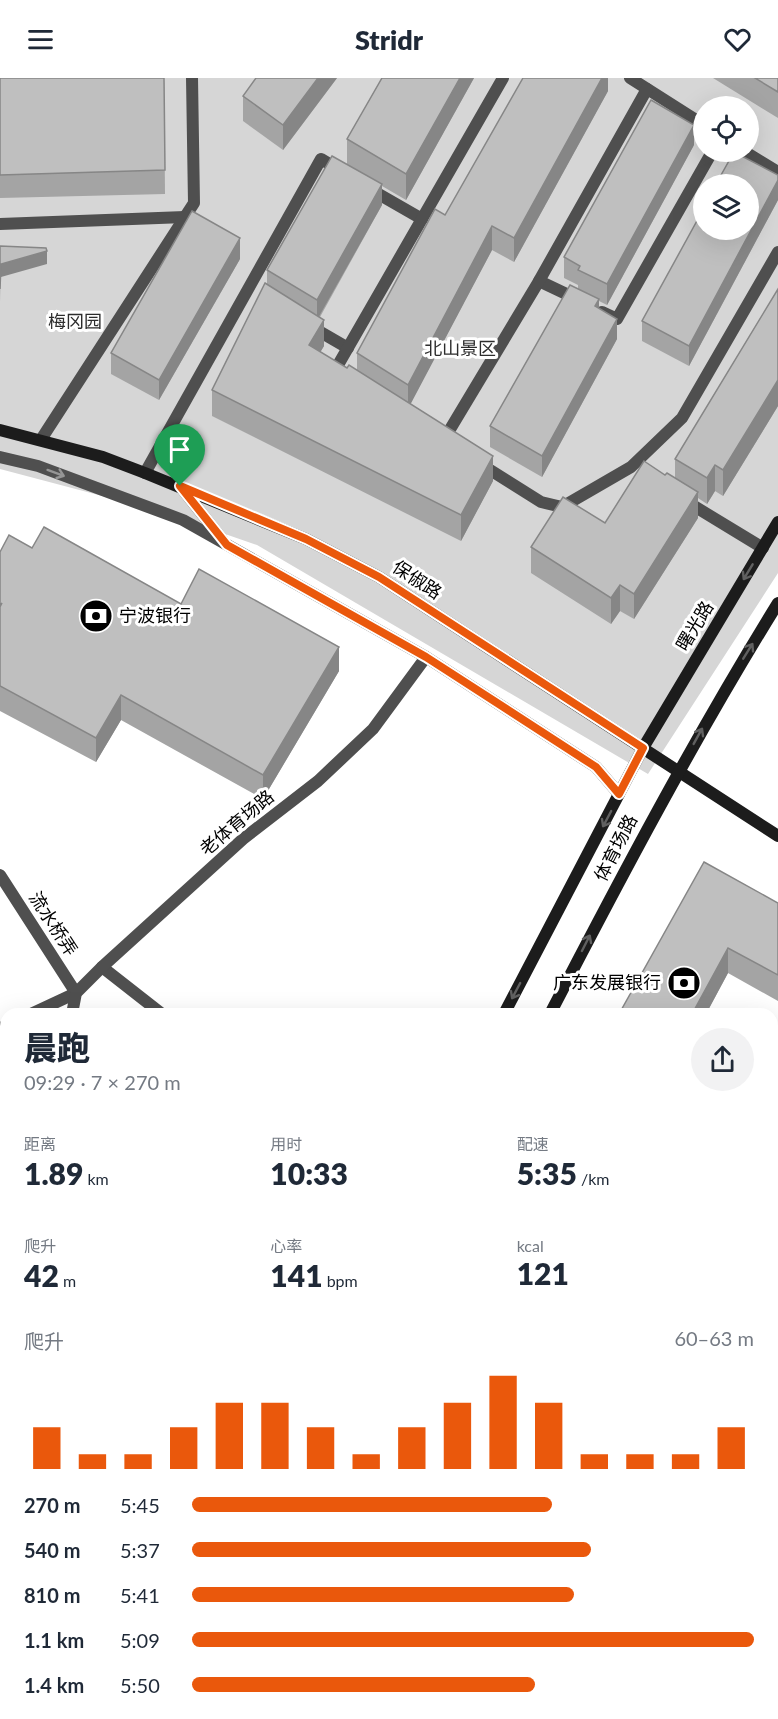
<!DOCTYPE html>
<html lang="zh">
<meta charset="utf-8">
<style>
:root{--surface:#fff;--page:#f2f2f3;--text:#1f2937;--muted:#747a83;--accent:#ea580c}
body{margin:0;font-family:Lato,"Noto Sans SC",sans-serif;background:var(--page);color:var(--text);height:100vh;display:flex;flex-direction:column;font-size:22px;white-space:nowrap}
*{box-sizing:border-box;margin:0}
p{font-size:20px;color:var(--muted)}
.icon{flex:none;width:33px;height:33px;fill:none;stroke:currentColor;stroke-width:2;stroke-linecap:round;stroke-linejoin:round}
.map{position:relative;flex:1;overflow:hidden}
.details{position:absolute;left:0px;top:930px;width:778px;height:711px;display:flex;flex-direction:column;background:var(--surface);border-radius:18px 18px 0 0;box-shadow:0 6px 24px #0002}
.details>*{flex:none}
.fabs{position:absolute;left:693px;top:18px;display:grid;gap:12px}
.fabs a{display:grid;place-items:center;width:66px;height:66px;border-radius:50%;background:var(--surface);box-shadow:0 6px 24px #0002;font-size:30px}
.pin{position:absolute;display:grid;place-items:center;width:51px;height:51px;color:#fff;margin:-62px -26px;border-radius:50% 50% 50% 0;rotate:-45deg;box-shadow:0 0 6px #0007}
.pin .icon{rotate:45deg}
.round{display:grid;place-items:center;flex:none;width:63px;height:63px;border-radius:32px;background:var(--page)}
.headline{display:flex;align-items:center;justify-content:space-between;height:102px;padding:0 24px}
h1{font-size:33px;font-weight:800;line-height:45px}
.figures{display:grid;grid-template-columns:repeat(3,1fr);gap:9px;height:102px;padding:6px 24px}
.figures div{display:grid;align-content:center}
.figures b{font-size:30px;font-weight:800}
.figures small{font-size:16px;font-weight:400}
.figures p{font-size:16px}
.chart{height:168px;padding:12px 24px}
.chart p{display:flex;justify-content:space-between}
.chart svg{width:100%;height:108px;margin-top:6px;stroke:var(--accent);stroke-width:6}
ul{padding:0 24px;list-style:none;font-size:20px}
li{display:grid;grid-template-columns:96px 72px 1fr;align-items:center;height:45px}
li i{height:15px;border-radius:8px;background:var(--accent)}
header{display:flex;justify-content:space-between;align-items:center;height:78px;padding:0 24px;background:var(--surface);font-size:27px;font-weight:800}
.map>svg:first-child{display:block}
.green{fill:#d6d6d6;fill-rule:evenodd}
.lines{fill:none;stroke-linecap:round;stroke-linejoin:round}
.lane{stroke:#4f4f4f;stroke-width:12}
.street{stroke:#4f4f4f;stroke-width:12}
.secondary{stroke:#1c1c1c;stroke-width:12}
.wall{fill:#a4a4a4}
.shaded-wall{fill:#868686}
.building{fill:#bfbfbf;stroke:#868686;stroke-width:1.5}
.oneway{stroke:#959595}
.oneway2{stroke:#606060}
.route-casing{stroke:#fff;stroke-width:12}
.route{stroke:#ea580c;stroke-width:8}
.labels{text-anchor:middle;stroke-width:6;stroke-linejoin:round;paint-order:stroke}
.park-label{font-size:18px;fill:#2d2d2d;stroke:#fff}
.street-label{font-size:18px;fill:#000;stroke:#fff}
.poi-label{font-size:18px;fill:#000;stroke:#fff;text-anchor:start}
</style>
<header><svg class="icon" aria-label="menu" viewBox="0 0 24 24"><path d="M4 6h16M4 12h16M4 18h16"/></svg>Stridr<svg class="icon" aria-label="heart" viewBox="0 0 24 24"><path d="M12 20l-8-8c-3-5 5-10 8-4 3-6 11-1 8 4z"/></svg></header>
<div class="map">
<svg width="778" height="1641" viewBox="0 0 778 1641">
<rect width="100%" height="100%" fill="#fff"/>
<path class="green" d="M0,0H778V495L648,696L257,467L159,433L0,391ZM704,28H748V74H704ZM704,106H748V152H704Z"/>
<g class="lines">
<g class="lane">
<path d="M630,0L704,47"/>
<path d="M745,74L778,94"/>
<path d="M368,110L422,141"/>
<path d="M0,146L185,139"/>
<path d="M539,203L579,222"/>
<path d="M602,234L617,241L712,74"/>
<path d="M310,248L348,270"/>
<path d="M337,296L334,294L503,0"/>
<path d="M42,360L194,125L192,0"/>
<path d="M443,363L539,203L647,11"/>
<path d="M0,379L38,388L183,442L426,579L596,689L619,716"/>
<path d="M479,385L541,424L562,429L631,389L682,340L778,174"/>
<path d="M145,395L321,81L341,93"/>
<path d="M180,408L222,461"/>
<path d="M684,422L763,470"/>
<path d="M0,797L76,915L31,936"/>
<path d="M102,889L162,936"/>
<path d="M0,950L6,948"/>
</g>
<g class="street">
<path d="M72,936L76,915L102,889L243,761L318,703L373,651L426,579"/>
<path d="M772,1280L778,1271"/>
<path d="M772,1589L778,1592"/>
<path d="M102,1635L103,1641"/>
</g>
<g class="secondary">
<path d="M0,352L103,379L145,395L306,461L379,499L778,758"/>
<path d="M504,936L643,670L778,444"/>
<path d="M550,936C622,797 695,659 778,525"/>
<path d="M145,1641L148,1635"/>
<path d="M184,1641L188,1635"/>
</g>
</g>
<g class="wall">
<path d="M0,0H164L165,116L0,120Z"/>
<path d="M337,0L283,72L243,43V18Z"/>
<path d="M382,0H474L406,122L382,108V127L320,239L324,268L320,274L347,290L357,292V275L445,137L608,0V13L514,184L492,172L410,326L493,403L461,463L212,338V312L267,206V192L347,86V61Z"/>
<path d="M713,0H778V40Z"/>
<path d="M694,67L607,227L599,223V231L617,261L542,399L490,369V348L578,211V207L564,200V179Z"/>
<path d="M778,97V122L689,288L642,263V243Z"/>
<path d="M240,181L159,322L111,296V275Z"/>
<path d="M778,211V328L723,418L715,413L707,426L698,420V440L634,541L620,533L611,546L531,495V469L605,445L665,397L675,400V381Z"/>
<path d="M32,470L181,526L339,593L263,721L121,642L96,684L0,633V474Z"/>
<path d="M778,825V923L728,895L706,936H619Z"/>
<path d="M778,1525V1563L773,1560V1535Z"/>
</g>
<g class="shaded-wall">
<path d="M318,0H337L283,72V47Z"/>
<path d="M460,0H474L406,122V96Z"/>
<path d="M602,0H608V13L514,184V160Z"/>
<path d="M694,47V67L607,227V206Z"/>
<path d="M778,102V122L689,288V268Z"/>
<path d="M382,106V127L317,242V222Z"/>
<path d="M492,148V172L408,331V307Z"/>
<path d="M240,160V181L159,322V302Z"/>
<path d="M47,173V186L1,199L0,224L1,186Z"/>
<path d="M599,221V241L595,228Z"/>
<path d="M617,241V261L542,399V378Z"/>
<path d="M324,242V268L309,293V267Z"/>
<path d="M778,302V328L723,418V392Z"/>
<path d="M493,378V403L461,463V437Z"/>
<path d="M715,387V413L707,426V400Z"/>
<path d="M698,414V440L634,541V516Z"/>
<path d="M620,507V533L611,546V520Z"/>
<path d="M339,569V593L263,721V697Z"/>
<path d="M121,617V642L96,684V660Z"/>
<path d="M728,870V895L706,936H692Z"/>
<path d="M778,1147V1172L772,1181V1156Z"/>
<path d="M778,1401V1427L772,1438V1412Z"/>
<path d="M510,1635H522L519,1641H507Z"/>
<path d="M608,1635H620L617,1641H605Z"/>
<path d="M729,1635H740L738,1641H727Z"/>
</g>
<g class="building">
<path d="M0,0H164L165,92L0,97Z"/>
<path d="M256,0H318L283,47L243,18Z"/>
<path d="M382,0H460L406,96L347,61Z"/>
<path d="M523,0H602L514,160L492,148L408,307L357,275L435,131L445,137Z"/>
<path d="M755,0H778V14Z"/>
<path d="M651,22L694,47L607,206L578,192L580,188L564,179Z"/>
<path d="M734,74L778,97V102L689,268L642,243L704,130V152H748V106H716Z"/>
<path d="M332,78L382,106L317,222L267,192Z"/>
<path d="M192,133L240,160L159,302L111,275Z"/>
<path d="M0,168L46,170L47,173L1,186L0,211Z"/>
<path d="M265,205L324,242L309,267L347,290L349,287L493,378L461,437L212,312Z"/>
<path d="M570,207L599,221L595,228L617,241L542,378L490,348Z"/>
<path d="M778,211V302L723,392L715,387L707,400L675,381Z"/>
<path d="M644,383L665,397L667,395L698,414L634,516L620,507L611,520L531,469L563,419L605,445Z"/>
<path d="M44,449L181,526L199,491L339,569L263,697L121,617L96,660L0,608V529L2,525L0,527V474L9,457L32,470Z"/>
<path d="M704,784L778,825V897L728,870L692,936H619Z"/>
<path d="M772,1011L778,1014V1147L772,1156Z"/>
<path d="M777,1278L778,1401L772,1412V1288Z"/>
<path d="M778,1525V1537L773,1535Z"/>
<path d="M460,1635H510L507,1641H457Z"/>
<path d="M557,1635H608L605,1641H554Z"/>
<path d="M682,1635H729L727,1641H679Z"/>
</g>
<defs><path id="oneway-shaft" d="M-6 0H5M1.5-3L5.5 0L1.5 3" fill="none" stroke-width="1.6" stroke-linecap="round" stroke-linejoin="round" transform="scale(1.5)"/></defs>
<use class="oneway" href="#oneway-shaft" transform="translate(56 395) rotate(20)"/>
<g class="oneway2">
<use href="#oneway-shaft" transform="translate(748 494) rotate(121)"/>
<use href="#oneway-shaft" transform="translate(748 573) rotate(-58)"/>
<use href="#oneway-shaft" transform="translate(698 658) rotate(-61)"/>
<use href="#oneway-shaft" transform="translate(607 741) rotate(118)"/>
<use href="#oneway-shaft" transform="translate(586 865) rotate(-63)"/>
<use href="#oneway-shaft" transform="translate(516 913) rotate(118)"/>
</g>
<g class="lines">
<defs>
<path id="route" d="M180,408L306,461L379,499L643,670L619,716L596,689L426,579L227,467Z"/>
</defs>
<use href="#route" class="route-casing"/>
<use href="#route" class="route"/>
</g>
<defs>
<symbol id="bank-disc" viewBox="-11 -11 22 22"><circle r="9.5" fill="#000" stroke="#fff"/><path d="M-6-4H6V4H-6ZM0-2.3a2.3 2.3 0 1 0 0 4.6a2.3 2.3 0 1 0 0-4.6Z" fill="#fff"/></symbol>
</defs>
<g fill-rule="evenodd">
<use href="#bank-disc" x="77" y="519" width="38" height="38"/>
<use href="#bank-disc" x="665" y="886" width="38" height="38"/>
</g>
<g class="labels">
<g class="park-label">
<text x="75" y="250">梅冈园</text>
<text x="460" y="277">北山景区</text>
</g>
<g class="street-label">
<text transform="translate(417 502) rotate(33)" y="6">保俶路</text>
<text transform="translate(695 548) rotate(-59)" y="6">曙光路</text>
<text transform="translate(237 745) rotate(-40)" y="6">老体育场路</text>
<text transform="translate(616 770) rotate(-63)" y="6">体育场路</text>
<text transform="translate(53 846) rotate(57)" y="6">流水桥弄</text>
</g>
<g class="poi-label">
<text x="119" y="544">宁波银行</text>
<text x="661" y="911" text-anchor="end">广东发展银行</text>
</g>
</g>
</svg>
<div class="fabs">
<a><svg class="icon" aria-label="locate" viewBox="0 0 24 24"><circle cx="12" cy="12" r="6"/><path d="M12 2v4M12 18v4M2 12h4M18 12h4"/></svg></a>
<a><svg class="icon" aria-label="layers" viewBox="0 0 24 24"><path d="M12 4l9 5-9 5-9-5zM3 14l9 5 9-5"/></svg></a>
</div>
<div class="pin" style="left:180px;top:408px;background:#1e9e55"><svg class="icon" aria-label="arrive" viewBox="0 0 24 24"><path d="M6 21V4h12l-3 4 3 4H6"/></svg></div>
<section class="details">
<div class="headline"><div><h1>晨跑</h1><p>09:29 · 7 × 270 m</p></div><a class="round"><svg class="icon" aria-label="share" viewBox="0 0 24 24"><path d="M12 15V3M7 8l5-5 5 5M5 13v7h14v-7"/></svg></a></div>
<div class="figures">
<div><p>距离</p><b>1.89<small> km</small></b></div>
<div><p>用时</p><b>10:33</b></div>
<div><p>配速</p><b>5:35<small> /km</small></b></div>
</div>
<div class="figures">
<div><p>爬升</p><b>42<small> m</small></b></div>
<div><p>心率</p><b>141<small> bpm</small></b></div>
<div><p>kcal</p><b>121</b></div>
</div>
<div class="chart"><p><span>爬升</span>60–63 m</p>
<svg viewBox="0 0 160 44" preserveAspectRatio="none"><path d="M5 44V27M15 44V38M25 44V38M35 44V27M45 44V17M55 44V17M65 44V27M75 44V38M85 44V27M95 44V17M105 44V6M115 44V17M125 44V38M135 44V38M145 44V38M155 44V27"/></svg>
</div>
<ul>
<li><b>270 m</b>5:45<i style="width:64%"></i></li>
<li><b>540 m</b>5:37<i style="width:71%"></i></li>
<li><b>810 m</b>5:41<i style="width:68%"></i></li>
<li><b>1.1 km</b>5:09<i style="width:100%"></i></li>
<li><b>1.4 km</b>5:50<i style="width:61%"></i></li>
</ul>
</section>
</div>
